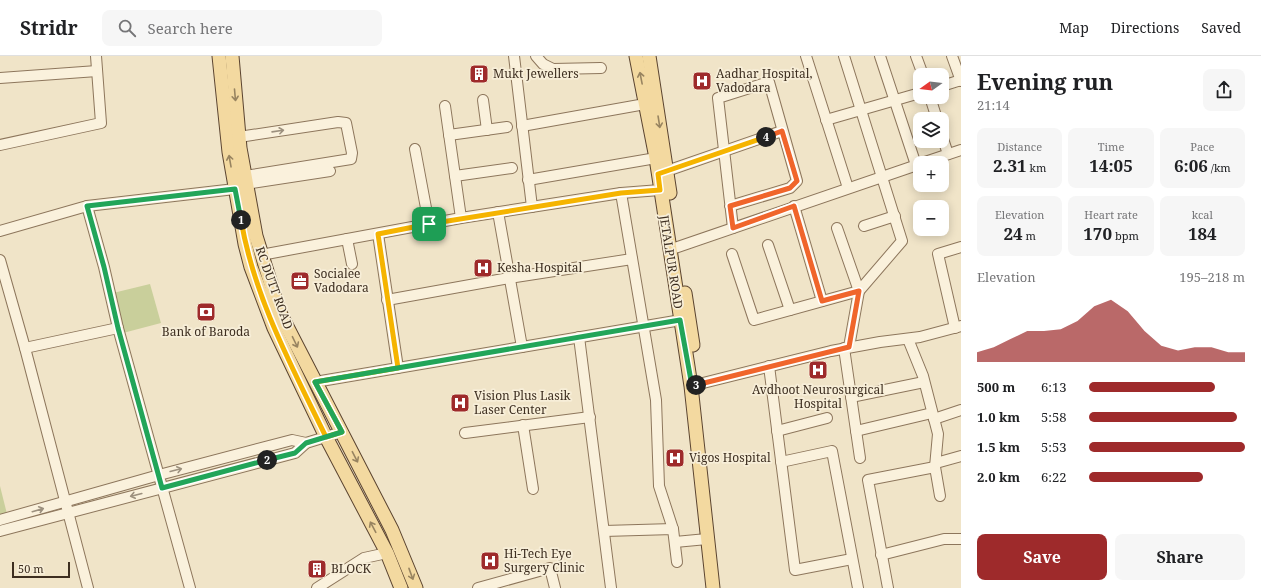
<!DOCTYPE html>
<meta charset="utf-8">
<style>
:root{--surface:#fff;--page:#f6f6f6;--text:#202124;--muted:#757577;--line:#e0e0e0;--accent:#9e2a2b}
body{margin:0;font-family:"Noto Serif",serif;background:var(--page);color:var(--text);height:100vh;display:flex;flex-direction:column;font-size:15px;white-space:nowrap}
*{box-sizing:border-box;margin:0}
p{font-size:13px;color:var(--muted)}
.icon{flex:none;width:22px;height:22px;fill:none;stroke:currentColor;stroke-width:2;stroke-linecap:round;stroke-linejoin:round}
.map{position:relative;flex:1;overflow:hidden}
.sheet{display:flex;flex-direction:column;background:var(--surface);width:300px}
.sheet>*{flex:none}
.needle{width:26px;rotate:255deg}
.fabs{position:absolute;left:913px;top:12px;display:grid;gap:8px}
.fabs a{display:grid;place-items:center;width:36px;height:36px;border-radius:8px;background:var(--surface);box-shadow:0 2px 10px #0003;font-size:20px}
.scale{position:absolute;left:12px;bottom:10px;width:58px;box-sizing:border-box;padding-left:4px;border:2px solid #3d2e20;border-top:0;font-size:11px;line-height:14px;white-space:nowrap;color:#3d2e20;-webkit-text-stroke:3px #f7eed8;paint-order:stroke}
.pin{position:absolute;display:grid;place-items:center;width:34px;height:34px;color:#fff;margin:-17px;border-radius:8px;box-shadow:0 2px 6px #0006}
.km{position:absolute;width:20px;height:20px;margin:-10px;border-radius:50%;background:#222;color:#fff;font-size:11px;line-height:20px;text-align:center}
.round{display:grid;place-items:center;flex:none;width:42px;height:42px;border-radius:8px;background:var(--page)}
.headline{display:flex;align-items:center;justify-content:space-between;height:68px;padding:0 16px}
h1{font-size:22px;font-weight:700;line-height:30px}
.figures{display:grid;grid-template-columns:repeat(3,1fr);gap:6px;height:68px;padding:4px 16px}
.figures div{display:grid;align-content:center;border-radius:8px;background:var(--page);text-align:center}
.figures b{font-size:17px;font-weight:700}
.figures small{font-size:11px;font-weight:400}
.figures p{font-size:11px}
.chart{height:112px;padding:8px 16px}
.chart p{display:flex;justify-content:space-between}
.chart svg{width:100%;height:72px;margin-top:4px;fill:var(--accent);opacity:.7}
.cta{display:flex;gap:8px;margin-top:auto;padding:8px 16px}
.cta a{flex:1;height:46px;border-radius:8px;background:var(--accent);color:#fff;font-size:16px;font-weight:700;line-height:46px;text-align:center}
.cta a+a{background:var(--page);color:var(--text)}
ul{padding:0 16px;list-style:none;font-size:13px}
li{display:grid;grid-template-columns:64px 48px 1fr;align-items:center;height:30px}
li i{height:10px;border-radius:5px;background:var(--accent)}
header{display:flex;align-items:center;gap:24px;box-sizing:border-box;height:56px;padding:0 20px;background:var(--surface);border-bottom:1px solid var(--line)}
header strong{font-size:19px}
nav{display:flex;gap:22px;margin-inline-start:auto;font-size:14px}
.search{width:280px;height:36px;background:var(--page);display:flex;align-items:center;gap:10px;box-sizing:border-box;padding:0 14px;border-radius:8px;color:var(--muted);font-size:15px}
main{display:flex;flex:1;min-height:0}
.map>svg:first-child{display:block}
.green{fill:#c9cf9b}
.lines{fill:none;stroke-linecap:round;stroke-linejoin:round}
.minor-casing{stroke:#8d765c;stroke-width:12}
.major-casing{stroke:#5b4430;stroke-width:15}
.minor{stroke:#faf1dc;stroke-width:10}
.major{stroke:#f3d9a0;stroke-width:13}
.oneway{stroke:#988460}
.oneway2{stroke:#9c907e}
.split-1-casing{stroke:#fff;stroke-width:8}
.split-2-casing{stroke:#fff;stroke-width:8}
.split-3-casing{stroke:#fff;stroke-width:8}
.split-4-casing{stroke:#fff;stroke-width:8}
.split-5-casing{stroke:#fff;stroke-width:8}
.split-1{stroke:#f5b400;stroke-width:5}
.split-2{stroke:#22a559;stroke-width:5}
.split-3{stroke:#22a559;stroke-width:5}
.split-4{stroke:#f0652b;stroke-width:5}
.split-5{stroke:#f5b400;stroke-width:5}
.labels{text-anchor:middle;stroke-width:3.5;stroke-linejoin:round;paint-order:stroke}
.poi-label{font-size:12px;fill:#3d2e20;stroke:#f7eed8;text-anchor:start}
.street-label{font-size:12px;fill:#3d2e20;stroke:#f7eed8}
</style>
<header>
<strong>Stridr</strong>
<div class="search"><svg class="icon" aria-label="search" viewBox="0 0 24 24"><circle cx="10" cy="10" r="6"/><path d="M15 15l6 6"/></svg>Search here</div>
<nav><a>Map</a><a>Directions</a><a>Saved</a></nav>
</header>
<main>
<div class="map">
<svg width="961" height="532" viewBox="0 0 961 532">
<rect width="100%" height="100%" fill="#f0e4c8"/>
<g class="green">
<path d="M150,228L161,267L123,277L113,237Z"/>
<path d="M0,430L7,458L0,461Z"/>
</g>
<g class="lines">
<defs>
<g id="minor">
<path d="M514,0L532,151"/>
<path d="M536,0L543,8L553,13L601,12"/>
<path d="M806,0L848,132"/>
<path d="M880,0L916,109"/>
<path d="M916,0L923,19"/>
<path d="M952,0L961,25"/>
<path d="M0,22L97,15"/>
<path d="M942,30L961,24"/>
<path d="M930,41L937,63"/>
<path d="M483,44L487,74"/>
<path d="M445,50L461,162"/>
<path d="M826,64L920,37"/>
<path d="M522,70L645,48"/>
<path d="M449,79L507,71"/>
<path d="M942,80L948,98"/>
<path d="M239,81L338,66L346,67L352,97L351,103L245,120"/>
<path d="M0,89L101,67L96,0"/>
<path d="M415,93L429,168"/>
<path d="M922,107L961,94"/>
<path d="M661,117L782,75"/>
<path d="M455,120L512,112"/>
<path d="M528,124L656,102"/>
<path d="M246,128L330,115"/>
<path d="M621,137L656,344L659,430L673,473"/>
<path d="M87,150L104,211L118,272L190,532"/>
<path d="M730,150L790,132L797,125L769,26L718,42L733,172"/>
<path d="M794,150L822,245"/>
<path d="M498,156L522,291"/>
<path d="M864,170L895,160"/>
<path d="M837,172L859,235L849,291"/>
<path d="M0,175L87,150L235,133"/>
<path d="M378,178L398,312"/>
<path d="M347,183L352,208"/>
<path d="M768,189L790,254"/>
<path d="M669,194L920,108"/>
<path d="M732,198L754,264L859,235L902,185L844,0"/>
<path d="M261,199L461,162L621,137L660,134"/>
<path d="M0,204L25,292L88,532"/>
<path d="M387,244L509,222L632,203"/>
<path d="M955,272L938,198L961,191"/>
<path d="M579,281L611,532"/>
<path d="M908,283L923,320L938,378L935,411L940,440"/>
<path d="M25,292L118,272"/>
<path d="M844,292L860,402"/>
<path d="M769,310L795,514L852,503"/>
<path d="M315,326L687,263"/>
<path d="M691,330L831,295L880,286L920,281L961,270"/>
<path d="M851,341L924,326"/>
<path d="M934,363L961,354"/>
<path d="M523,369L533,433"/>
<path d="M777,375L827,362"/>
<path d="M856,375L932,357"/>
<path d="M465,377L590,361"/>
<path d="M781,406L832,395L858,532"/>
<path d="M936,407L961,400"/>
<path d="M0,464L159,419L292,384L306,387"/>
<path d="M0,475L295,397L306,387L342,376"/>
<path d="M604,475L673,473L677,506"/>
<path d="M675,486L707,483"/>
<path d="M881,499L944,483H961"/>
<path d="M317,532L364,502L387,497"/>
<path d="M478,532L550,512L555,532"/>
<path d="M888,532L868,424L935,411"/>
</g>
<g id="major">
<path d="M219,0L229,96L245,188L251,211L274,272L326,381L387,497L401,532"/>
<path d="M232,0L240,92L256,180L280,257L392,474L416,532"/>
<path d="M636,0L656,102L691,330L713,532"/>
<path d="M649,0L670,137"/>
<path d="M685,237L693,289"/>
</g>
</defs>
<use href="#minor" class="minor-casing"/>
<use href="#major" class="major-casing"/>
<use href="#minor" class="minor"/>
<use href="#major" class="major"/>
</g>
<defs><path id="oneway-shaft" d="M-6 0H5M1.5-3L5.5 0L1.5 3" fill="none" stroke-width="1.6" stroke-linecap="round" stroke-linejoin="round"/></defs>
<g class="oneway">
<use href="#oneway-shaft" transform="translate(641 22) rotate(-101)"/>
<use href="#oneway-shaft" transform="translate(235 39) rotate(85)"/>
<use href="#oneway-shaft" transform="translate(659 66) rotate(81)"/>
<use href="#oneway-shaft" transform="translate(230 105) rotate(-100)"/>
<use href="#oneway-shaft" transform="translate(295 286) rotate(64)"/>
<use href="#oneway-shaft" transform="translate(355 401) rotate(63)"/>
<use href="#oneway-shaft" transform="translate(373 471) rotate(-118)"/>
<use href="#oneway-shaft" transform="translate(411 518) rotate(70)"/>
</g>
<g class="oneway2">
<use href="#oneway-shaft" transform="translate(278 75) rotate(-8)"/>
<use href="#oneway-shaft" transform="translate(176 414) rotate(-14)"/>
<use href="#oneway-shaft" transform="translate(136 439) rotate(166)"/>
<use href="#oneway-shaft" transform="translate(38 454) rotate(-16)"/>
</g>
<g class="lines">
<defs>
<path id="split-1" d="M241,164C254,241 292,311 326,381L342,376L315,326L398,312L378,178L429,168"/>
<path id="split-2" d="M241,164L235,133L87,150L104,211L118,272L162,432L267,404"/>
<path id="split-3" d="M267,404L295,397L306,387L342,376L315,326L680,264L692,330L696,329"/>
<path id="split-4" d="M696,329L849,291L859,235L822,245L794,150L733,172L730,150L790,132L797,125L782,75L766,81"/>
<path id="split-5" d="M429,168L621,137L660,134L658,118L766,81"/>
</defs>
<use href="#split-1" class="split-1-casing"/>
<use href="#split-2" class="split-2-casing"/>
<use href="#split-3" class="split-3-casing"/>
<use href="#split-4" class="split-4-casing"/>
<use href="#split-5" class="split-5-casing"/>
<use href="#split-1" class="split-1"/>
<use href="#split-2" class="split-2"/>
<use href="#split-3" class="split-3"/>
<use href="#split-4" class="split-4"/>
<use href="#split-5" class="split-5"/>
</g>
<defs>
<symbol id="building-square" viewBox="-11 -11 22 22"><rect x="-9" y="-9" width="18" height="18" rx="4" fill="#9e2a2b" stroke="#f7eed8"/><path d="M-4-6H4V6H1V3H-1V6H-4ZM-2.5-4.3h1.7v1.8h-1.7ZM.8-4.3h1.7v1.8H.8ZM-2.5-1h1.7V.8h-1.7ZM.8-1h1.7V.8H.8Z" fill="#fff"/></symbol>
<symbol id="hospital-square" viewBox="-11 -11 22 22"><rect x="-9" y="-9" width="18" height="18" rx="4" fill="#9e2a2b" stroke="#f7eed8"/><path d="M-5-5h3v3.5h4V-5h3V5h-3V1.5h-4V5h-3Z" fill="#fff"/></symbol>
<symbol id="office-square" viewBox="-11 -11 22 22"><rect x="-9" y="-9" width="18" height="18" rx="4" fill="#9e2a2b" stroke="#f7eed8"/><path d="M-6-3h4V-5.5h4V-3h4V5H-6ZM-1-4.5V-3h2v-1.5ZM-6 0V1H6V0Z" fill="#fff"/></symbol>
<symbol id="bank-square" viewBox="-11 -11 22 22"><rect x="-9" y="-9" width="18" height="18" rx="4" fill="#9e2a2b" stroke="#f7eed8"/><path d="M-6-4H6V4H-6ZM0-2.3a2.3 2.3 0 1 0 0 4.6a2.3 2.3 0 1 0 0-4.6Z" fill="#fff"/></symbol>
</defs>
<g fill-rule="evenodd">
<use href="#building-square" x="468" y="7" width="22" height="22"/>
<use href="#hospital-square" x="691" y="14" width="22" height="22"/>
<use href="#hospital-square" x="472" y="201" width="22" height="22"/>
<use href="#office-square" x="289" y="214" width="22" height="22"/>
<use href="#bank-square" x="195" y="245" width="22" height="22"/>
<use href="#hospital-square" x="807" y="303" width="22" height="22"/>
<use href="#hospital-square" x="449" y="336" width="22" height="22"/>
<use href="#hospital-square" x="664" y="391" width="22" height="22"/>
<use href="#hospital-square" x="479" y="494" width="22" height="22"/>
<use href="#building-square" x="306" y="502" width="22" height="22"/>
</g>
<g class="labels">
<g class="poi-label">
<text x="493" y="22">Mukt Jewellers</text>
<text x="716" y="22">Aadhar Hospital,<tspan x="716" dy="14">Vadodara</tspan></text>
<text x="497" y="216">Kesha Hospital</text>
<text x="314" y="222">Socialee<tspan x="314" dy="14">Vadodara</tspan></text>
<text x="206" y="280" text-anchor="middle">Bank of Baroda</text>
<text x="818" y="338" text-anchor="middle">Avdhoot Neurosurgical<tspan x="818" dy="14">Hospital</tspan></text>
<text x="474" y="344">Vision Plus Lasik<tspan x="474" dy="14">Laser Center</tspan></text>
<text x="689" y="406">Vigos Hospital</text>
<text x="504" y="502">Hi-Tech Eye<tspan x="504" dy="14">Surgery Clinic</tspan></text>
<text x="331" y="517">BLOCK</text>
</g>
<g class="street-label">
<text transform="translate(671 206) rotate(81)" y="4">JETALPUR ROAD</text>
<text transform="translate(274 232) rotate(70)" y="4">RC DUTT ROAD</text>
</g>
</g>
</svg>
<div class="fabs">
<a><svg class="needle" viewBox="-14 -14 28 28"><path d="M0-13l5 13h-10z" fill="#e53935"/><path d="M0 13l5-13h-10z" fill="#757577"/></svg></a>
<a><svg class="icon" aria-label="layers" viewBox="0 0 24 24"><path d="M12 4l9 5-9 5-9-5zM3 14l9 5 9-5"/></svg></a>
<a>+</a>
<a>−</a>
</div>
<div class="scale">50 m</div>
<div class="pin" style="left:429px;top:168px;background:#1e9e55"><svg class="icon" aria-label="arrive" viewBox="0 0 24 24"><path d="M6 21V4h12l-3 4 3 4H6"/></svg></div>
<b class="km" style="left:241px;top:164px">1</b>
<b class="km" style="left:267px;top:404px">2</b>
<b class="km" style="left:696px;top:329px">3</b>
<b class="km" style="left:766px;top:81px">4</b>
</div>
<section class="sheet">
<div class="headline"><div><h1>Evening run</h1><p>21:14</p></div><a class="round"><svg class="icon" aria-label="share" viewBox="0 0 24 24"><path d="M12 15V3M7 8l5-5 5 5M5 13v7h14v-7"/></svg></a></div>
<div class="figures">
<div><p>Distance</p><b>2.31<small> km</small></b></div>
<div><p>Time</p><b>14:05</b></div>
<div><p>Pace</p><b>6:06<small> /km</small></b></div>
</div>
<div class="figures">
<div><p>Elevation</p><b>24<small> m</small></b></div>
<div><p>Heart rate</p><b>170<small> bpm</small></b></div>
<div><p>kcal</p><b>184</b></div>
</div>
<div class="chart"><p><span>Elevation</span>195–218 m</p>
<svg viewBox="0 0 160 44" preserveAspectRatio="none"><path d="M0 44V38L10 35L20 30L30 25L40 25L50 24L60 19L70 10L80 6L90 13L100 25L110 34L120 37L130 35L140 35L150 38L160 38V44z"/></svg>
</div>
<ul>
<li><b>500 m</b>6:13<i style="width:81%"></i></li>
<li><b>1.0 km</b>5:58<i style="width:95%"></i></li>
<li><b>1.5 km</b>5:53<i style="width:100%"></i></li>
<li><b>2.0 km</b>6:22<i style="width:73%"></i></li>
</ul>
<div class="cta"><a>Save</a><a>Share</a></div>
</section>
</main>
